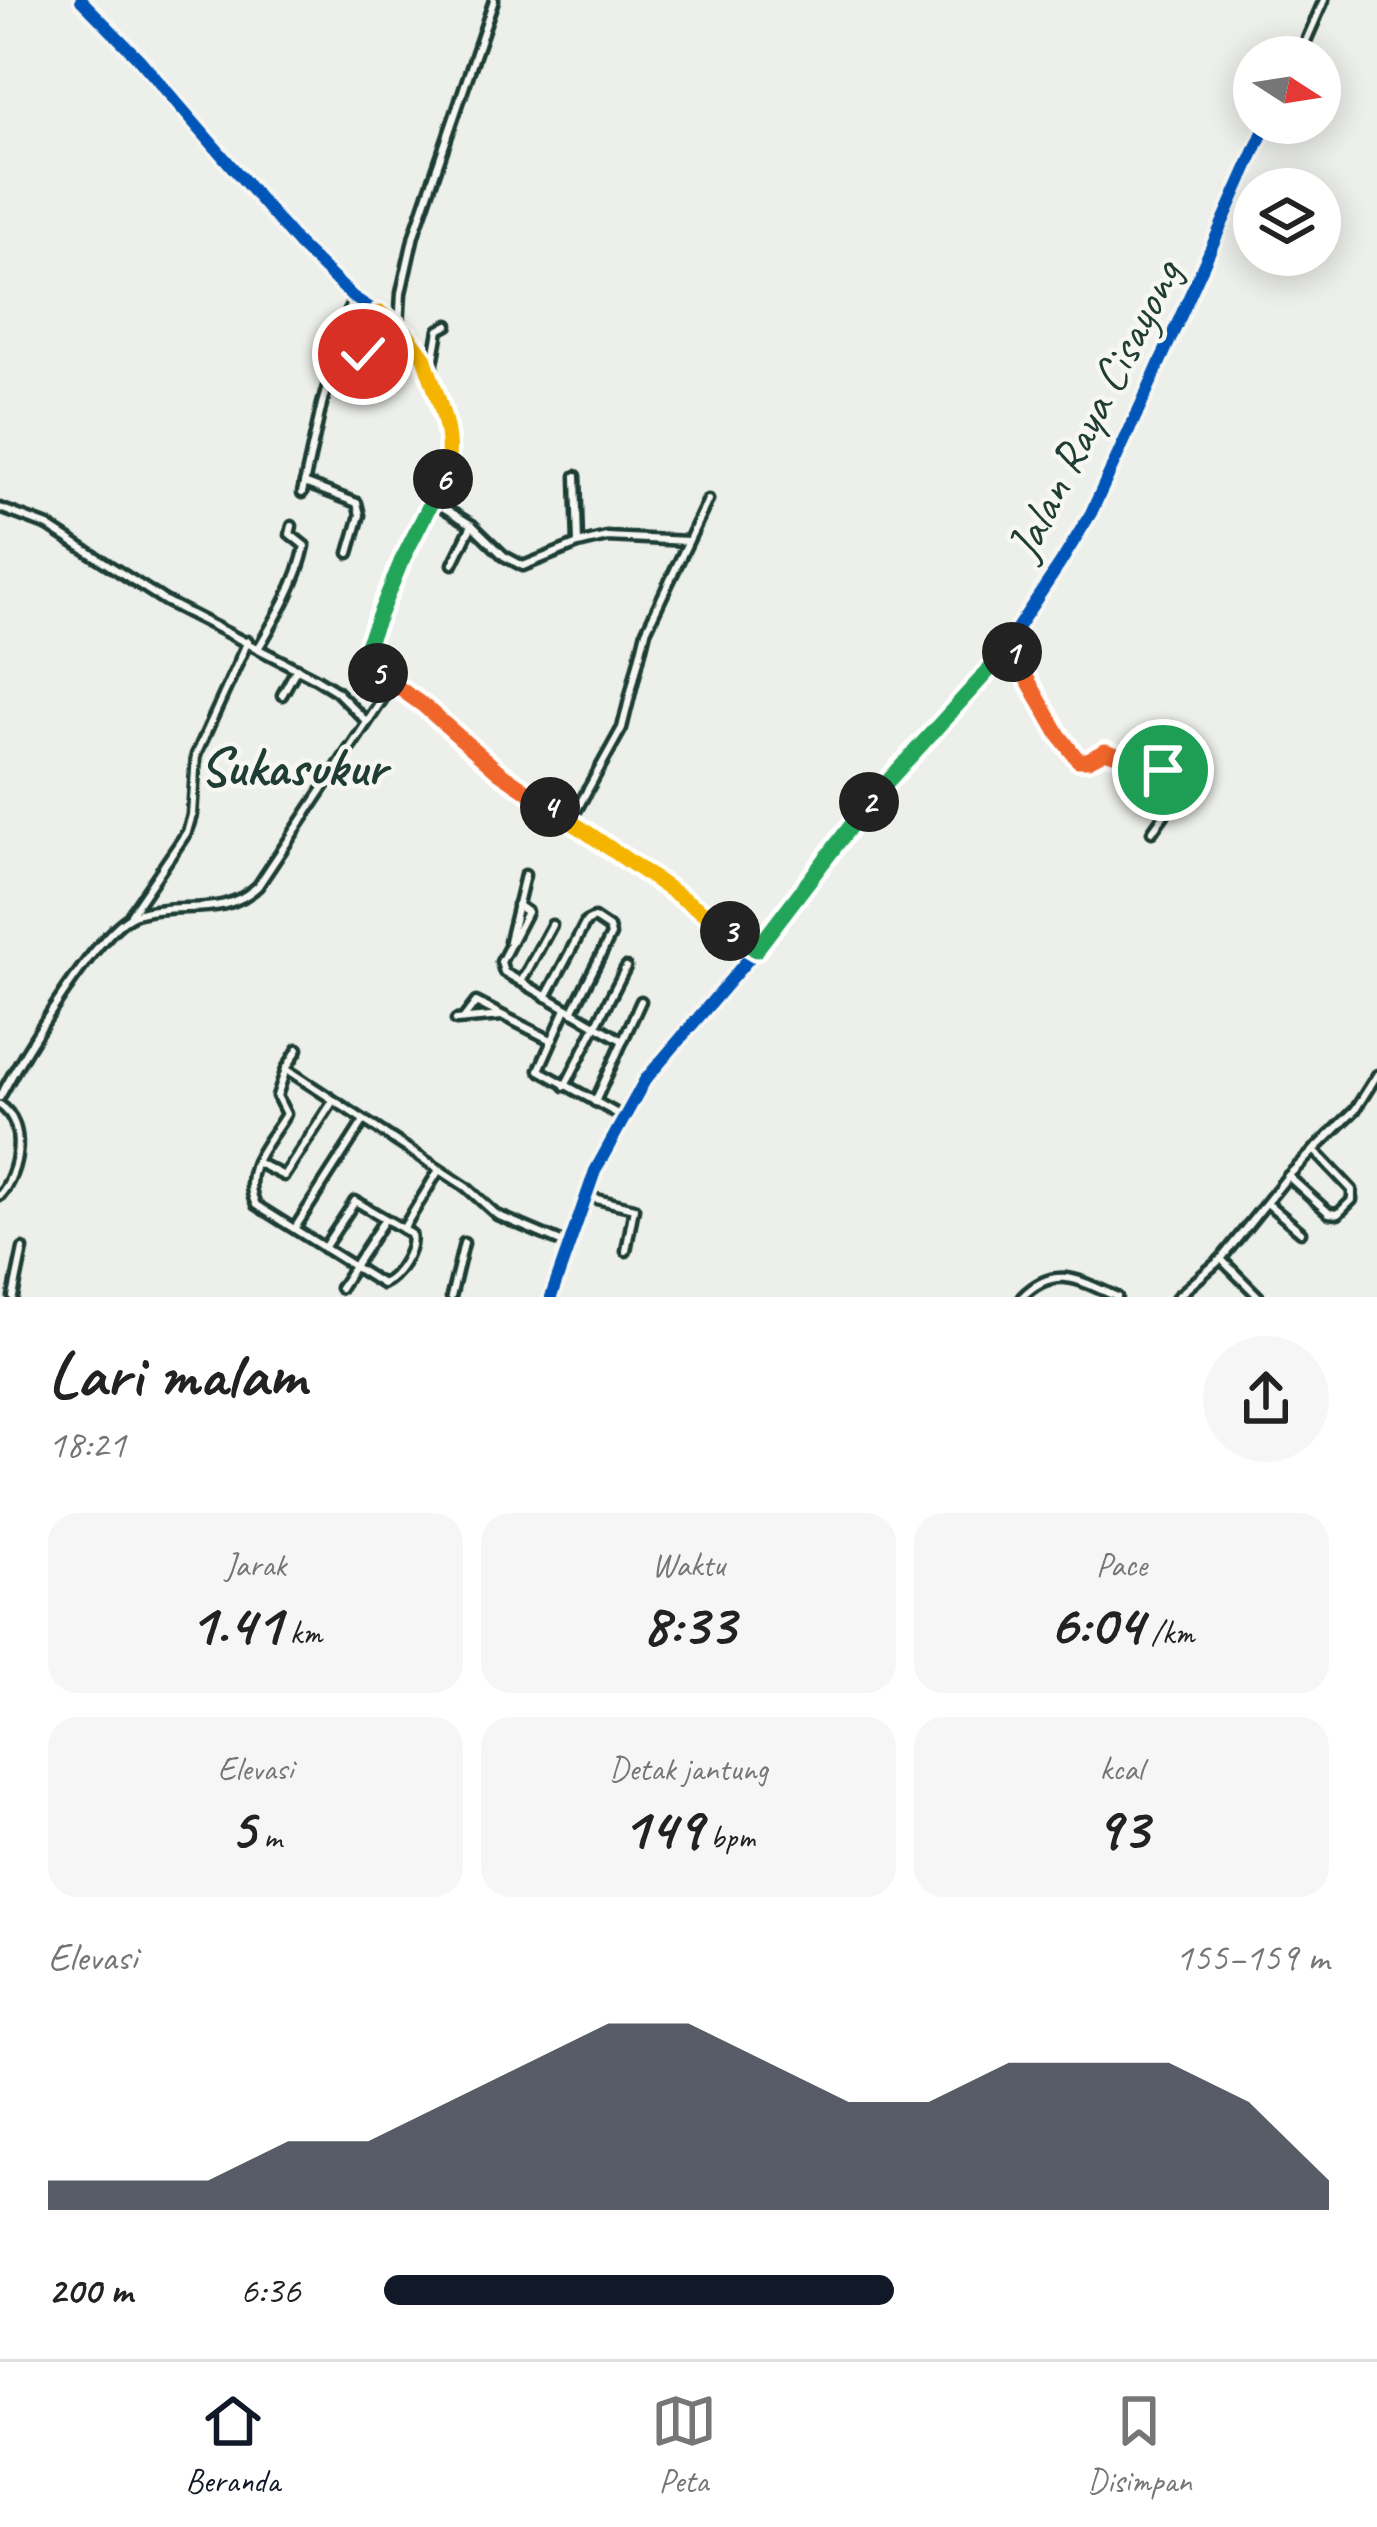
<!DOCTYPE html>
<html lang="id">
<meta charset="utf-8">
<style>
:root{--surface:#fff;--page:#f6f6f6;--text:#222;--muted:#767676;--line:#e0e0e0;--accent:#111827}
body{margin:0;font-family:Caveat,sans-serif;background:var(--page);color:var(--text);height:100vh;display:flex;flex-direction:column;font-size:45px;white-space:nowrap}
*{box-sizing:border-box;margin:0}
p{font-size:39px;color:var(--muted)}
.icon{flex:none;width:66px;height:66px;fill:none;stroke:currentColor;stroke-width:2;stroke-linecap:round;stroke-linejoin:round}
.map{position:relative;height:1297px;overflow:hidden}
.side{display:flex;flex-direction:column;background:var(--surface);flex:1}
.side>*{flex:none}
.needle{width:78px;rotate:102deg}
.fabs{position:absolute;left:1233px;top:36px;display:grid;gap:24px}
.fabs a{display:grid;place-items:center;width:108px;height:108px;border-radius:50%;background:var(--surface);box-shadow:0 6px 30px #0003;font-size:60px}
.pin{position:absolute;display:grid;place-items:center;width:102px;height:102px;color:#fff;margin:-51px;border:6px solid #fff;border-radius:50%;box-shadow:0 3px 12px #0007}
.km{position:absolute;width:60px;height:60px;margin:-30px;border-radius:50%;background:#222;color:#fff;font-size:33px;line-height:60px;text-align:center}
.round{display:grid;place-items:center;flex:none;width:126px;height:126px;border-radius:63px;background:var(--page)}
.overview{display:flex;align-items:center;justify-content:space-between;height:204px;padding:0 48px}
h1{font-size:66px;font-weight:800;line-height:90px}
.metrics{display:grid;grid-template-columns:repeat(3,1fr);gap:18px;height:204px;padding:12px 48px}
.metrics div{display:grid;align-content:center;border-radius:30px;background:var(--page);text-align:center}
.metrics b{font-size:60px;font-weight:800}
.metrics small{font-size:33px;font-weight:400}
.metrics p{font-size:33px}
.chart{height:336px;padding:24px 48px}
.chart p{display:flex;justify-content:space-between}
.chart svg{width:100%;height:216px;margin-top:12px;fill:var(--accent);opacity:.7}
ul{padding:0 48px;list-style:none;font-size:39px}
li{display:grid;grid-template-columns:192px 144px 1fr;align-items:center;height:90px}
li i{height:30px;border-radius:15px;background:var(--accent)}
.tab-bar{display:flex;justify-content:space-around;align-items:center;height:168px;border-top:3px solid var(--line);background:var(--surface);font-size:33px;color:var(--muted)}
.tab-bar a{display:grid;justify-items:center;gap:6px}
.tab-bar .current{color:var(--accent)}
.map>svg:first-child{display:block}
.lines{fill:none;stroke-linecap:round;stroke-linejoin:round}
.minor-casing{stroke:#1f3d34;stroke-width:15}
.minor{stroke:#f6f6f2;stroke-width:6}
.cycleway-casing{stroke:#f6f6f2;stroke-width:20}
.cycleway{stroke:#0057b8;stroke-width:12}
.split-1-casing{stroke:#fff;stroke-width:24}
.split-2-casing{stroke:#fff;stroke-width:24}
.split-3-casing{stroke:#fff;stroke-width:24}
.split-4-casing{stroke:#fff;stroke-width:24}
.split-5-casing{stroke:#fff;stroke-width:24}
.split-6-casing{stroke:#fff;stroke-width:24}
.split-7-casing{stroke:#fff;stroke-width:24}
.split-1{stroke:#f0652b;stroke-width:15}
.split-2{stroke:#22a559;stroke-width:15}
.split-3{stroke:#22a559;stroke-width:15}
.split-4{stroke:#f5b400;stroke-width:15}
.split-5{stroke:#f0652b;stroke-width:15}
.split-6{stroke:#22a559;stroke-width:15}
.split-7{stroke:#f5b400;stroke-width:15}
.labels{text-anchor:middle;stroke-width:9;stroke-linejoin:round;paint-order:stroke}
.street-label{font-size:48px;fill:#1f3d34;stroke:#f6f6f2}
.quarter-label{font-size:54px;font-weight:bold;fill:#1f3d34;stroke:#f6f6f2}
</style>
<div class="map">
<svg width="1377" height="1297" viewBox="0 0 1377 1297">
<rect width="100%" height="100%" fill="#edefea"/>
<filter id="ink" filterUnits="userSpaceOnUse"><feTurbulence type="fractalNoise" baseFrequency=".00833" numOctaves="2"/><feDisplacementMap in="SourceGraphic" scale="24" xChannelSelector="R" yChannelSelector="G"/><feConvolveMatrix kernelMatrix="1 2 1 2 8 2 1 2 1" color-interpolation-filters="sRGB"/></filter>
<g filter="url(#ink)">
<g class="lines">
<defs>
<g id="minor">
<path d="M81,0L139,59L301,247L353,297L399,327L417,345L424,357L450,442V460C434,505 361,625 365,664L424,706L499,772L756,950"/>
<path d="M1299,57L1324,0"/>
<path d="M399,327L401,293L414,235L494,0"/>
<path d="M363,354L380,313"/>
<path d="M431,375L439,330L448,325"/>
<path d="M576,476L578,544"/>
<path d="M304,483L357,503L360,515L349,553"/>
<path d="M302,493L322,404L353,297"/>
<path d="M434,502L472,525L504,556L523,566L578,544L607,537L688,541"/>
<path d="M0,508L48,526L165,601L315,678L336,691L367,722"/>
<path d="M453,564L472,525"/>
<path d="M1007,644L1059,735L1078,760L1088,761L1105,751L1163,770L1182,783L1181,791L1152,832"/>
<path d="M259,647C278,615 297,583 305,546L290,534L292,526"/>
<path d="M282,695L297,668"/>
<path d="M571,820L622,728L646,631L708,500"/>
<path d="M517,905L527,912L501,962L504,972L623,1041"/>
<path d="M131,914L187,832L192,815L196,755L248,641"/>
<path d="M509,941L525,875"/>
<path d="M521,982L552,925"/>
<path d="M546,997L586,922L594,918L609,928L611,935L572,1012"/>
<path d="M566,1009L539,1070L623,1117"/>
<path d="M463,1019L476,1002L551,1040"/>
<path d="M456,1020L502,1016"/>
<path d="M286,1069L298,1049"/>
<path d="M565,1086L626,967"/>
<path d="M0,1097C20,1060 99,926 136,914C179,901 224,919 258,886L394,682"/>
<path d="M595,1102L641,1001"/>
<path d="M0,1105C28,1124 19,1173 0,1195"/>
<path d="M256,1162L284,1176L333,1101"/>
<path d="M1288,1176L1329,1213L1338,1214L1352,1200V1190L1314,1150"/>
<path d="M584,1196L634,1208L626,1251"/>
<path d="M1267,1203L1301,1232"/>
<path d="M295,1228L363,1122"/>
<path d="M403,1229L411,1234C415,1250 397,1278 382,1284L256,1205C239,1170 269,1143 286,1114L277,1096L286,1069L466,1187L497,1215L568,1245"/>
<path d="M324,1248L355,1201L403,1229L439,1170"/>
<path d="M1221,1259L1259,1297"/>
<path d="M340,1288L385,1219"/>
<path d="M13,1297L23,1249"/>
<path d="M451,1297L464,1243"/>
<path d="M551,1297L595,1171L645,1080L756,950L899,765L989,670L1060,564L1091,513L1140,407L1267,123"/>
<path d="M1022,1297C1055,1264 1079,1280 1117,1297"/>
<path d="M1177,1297L1221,1259L1288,1176L1355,1110L1377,1075"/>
</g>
</defs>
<use href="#minor" class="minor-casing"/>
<use href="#minor" class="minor"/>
<defs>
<g id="cycleway">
<path d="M81,0L139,59L301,247L353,297L399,327L417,345L424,357L450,442V460C434,505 361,625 365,664L424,706L499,772L756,950"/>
<path d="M551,1297L595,1171L645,1080L756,950L899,765L989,670L1060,564L1091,513L1140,407L1267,123"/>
</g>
</defs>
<use href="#cycleway" class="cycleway-casing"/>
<use href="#cycleway" class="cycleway"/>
</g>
</g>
<g class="lines" filter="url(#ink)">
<defs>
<path id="split-1" d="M1012,652L1059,735L1078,760H1088L1105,751L1163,770"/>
<path id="split-2" d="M869,802L989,670L1007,644L1012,652"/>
<path id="split-3" d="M730,931L756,950L869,802"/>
<path id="split-4" d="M550,807L730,931"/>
<path id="split-5" d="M378,673L424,706L499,772L550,807"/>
<path id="split-6" d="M378,673L365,664L364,652L401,562L443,479"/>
<path id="split-7" d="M363,354L380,313L407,334L424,357C436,396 459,440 443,479"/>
</defs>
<use href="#split-1" class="split-1-casing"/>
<use href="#split-2" class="split-2-casing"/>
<use href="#split-3" class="split-3-casing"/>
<use href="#split-4" class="split-4-casing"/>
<use href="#split-5" class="split-5-casing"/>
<use href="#split-6" class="split-6-casing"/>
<use href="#split-7" class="split-7-casing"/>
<use href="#split-1" class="split-1"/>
<use href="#split-2" class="split-2"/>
<use href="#split-3" class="split-3"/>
<use href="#split-4" class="split-4"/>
<use href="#split-5" class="split-5"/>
<use href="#split-6" class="split-6"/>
<use href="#split-7" class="split-7"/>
</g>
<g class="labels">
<g class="street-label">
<text transform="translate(1093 409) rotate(-63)" y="17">Jalan Raya Cisayong</text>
</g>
<g class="quarter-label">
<text x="293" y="785">Sukasukur</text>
</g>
</g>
</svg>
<div class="fabs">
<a><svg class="needle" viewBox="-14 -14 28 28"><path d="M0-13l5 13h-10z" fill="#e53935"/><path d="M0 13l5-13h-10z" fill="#767676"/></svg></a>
<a><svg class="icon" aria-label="layers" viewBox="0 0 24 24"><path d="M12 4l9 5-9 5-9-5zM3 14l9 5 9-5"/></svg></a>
</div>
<div class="pin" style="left:1163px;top:770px;background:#1e9e55"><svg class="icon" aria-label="arrive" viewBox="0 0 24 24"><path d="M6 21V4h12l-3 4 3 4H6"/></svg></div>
<div class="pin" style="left:363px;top:354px;background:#d93025"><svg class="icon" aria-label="check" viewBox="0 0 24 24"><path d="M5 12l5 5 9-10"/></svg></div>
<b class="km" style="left:1012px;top:652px">1</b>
<b class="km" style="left:869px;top:802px">2</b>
<b class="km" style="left:730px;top:931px">3</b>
<b class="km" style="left:550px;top:807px">4</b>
<b class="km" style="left:378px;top:673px">5</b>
<b class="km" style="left:443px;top:479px">6</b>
</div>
<section class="side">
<div class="overview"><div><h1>Lari malam</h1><p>18:21</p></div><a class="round"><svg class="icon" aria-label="share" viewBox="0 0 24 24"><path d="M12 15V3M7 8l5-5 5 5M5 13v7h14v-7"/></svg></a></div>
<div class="metrics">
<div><p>Jarak</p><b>1.41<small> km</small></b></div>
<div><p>Waktu</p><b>8:33</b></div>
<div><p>Pace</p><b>6:04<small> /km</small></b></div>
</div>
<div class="metrics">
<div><p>Elevasi</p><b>5<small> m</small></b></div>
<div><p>Detak jantung</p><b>149<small> bpm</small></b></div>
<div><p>kcal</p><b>93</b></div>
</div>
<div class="chart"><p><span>Elevasi</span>155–159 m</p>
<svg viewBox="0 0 160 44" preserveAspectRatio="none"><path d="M0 44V38L10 38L20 38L30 30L40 30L50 22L60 14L70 6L80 6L90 14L100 22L110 22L120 14L130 14L140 14L150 22L160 38V44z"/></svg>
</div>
<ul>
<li><b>200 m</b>6:36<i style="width:54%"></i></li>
</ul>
</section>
<nav class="tab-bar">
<a class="current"><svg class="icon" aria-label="home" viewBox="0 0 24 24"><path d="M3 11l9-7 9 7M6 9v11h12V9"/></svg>Beranda</a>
<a><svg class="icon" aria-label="map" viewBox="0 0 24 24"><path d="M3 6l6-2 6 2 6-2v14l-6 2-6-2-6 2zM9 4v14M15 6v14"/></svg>Peta</a>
<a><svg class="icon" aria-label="saved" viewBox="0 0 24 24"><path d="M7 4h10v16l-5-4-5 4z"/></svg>Disimpan</a>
</nav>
